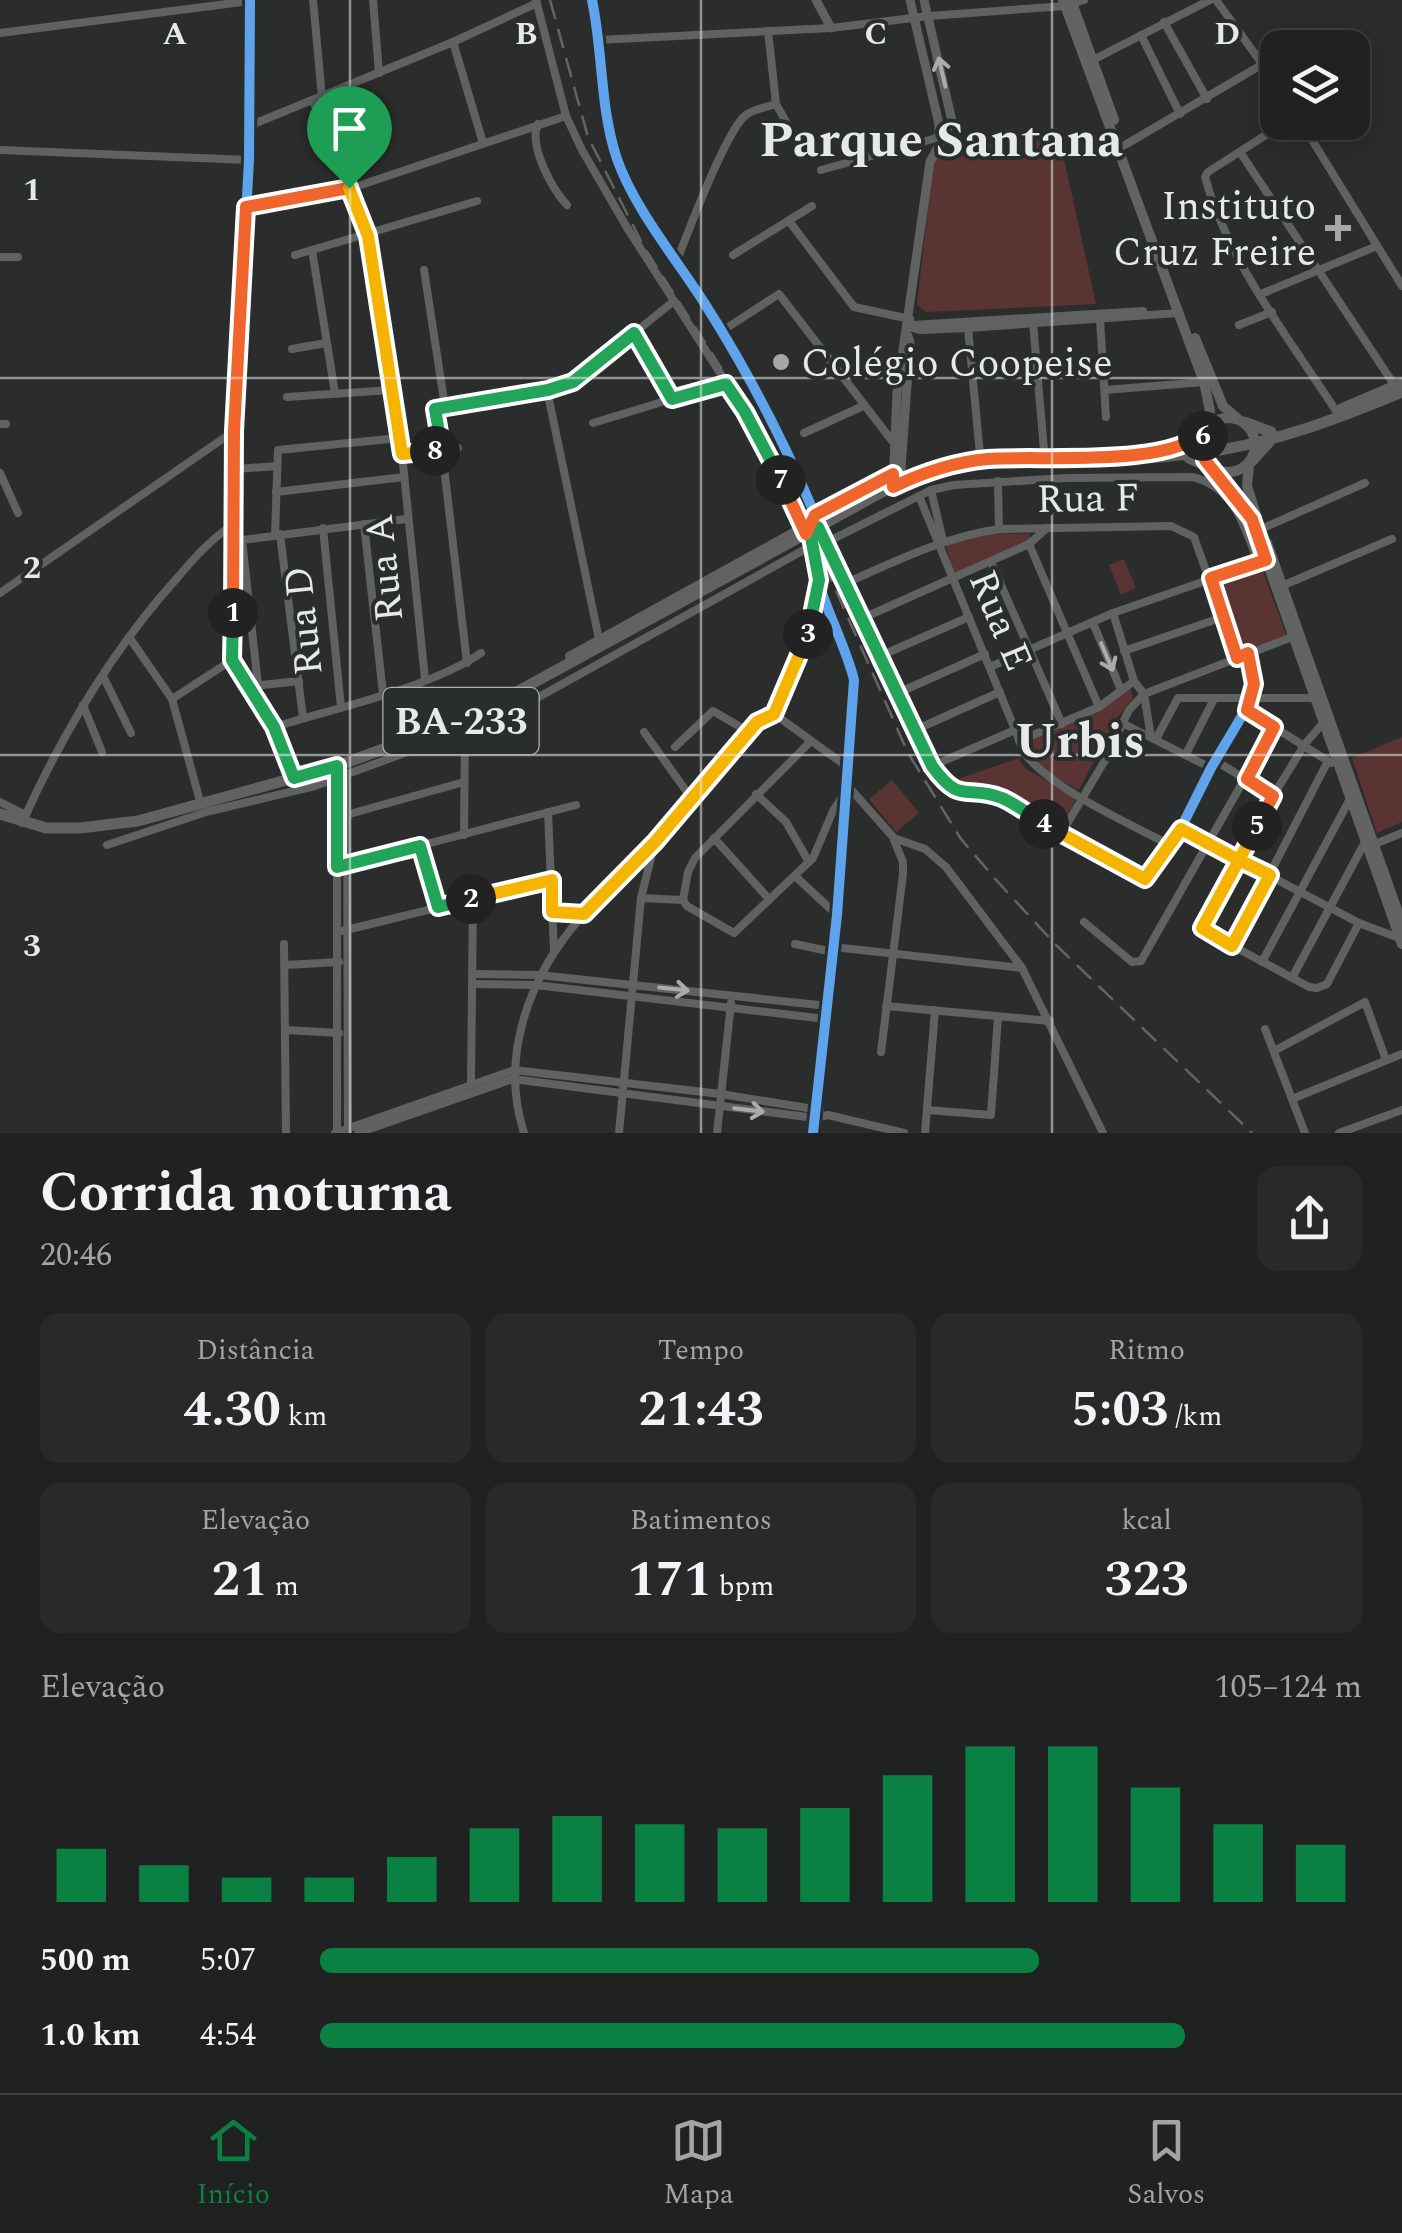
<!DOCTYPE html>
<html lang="pt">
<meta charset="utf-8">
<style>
:root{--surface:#202221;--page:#282a2a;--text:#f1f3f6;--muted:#a2a4a5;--line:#3d3f3f;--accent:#0b8043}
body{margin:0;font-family:Spectral,serif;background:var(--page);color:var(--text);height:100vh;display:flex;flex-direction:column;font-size:38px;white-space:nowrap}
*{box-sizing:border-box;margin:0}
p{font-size:32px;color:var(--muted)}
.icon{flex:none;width:55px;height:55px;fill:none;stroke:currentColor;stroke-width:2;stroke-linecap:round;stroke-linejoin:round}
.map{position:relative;height:1133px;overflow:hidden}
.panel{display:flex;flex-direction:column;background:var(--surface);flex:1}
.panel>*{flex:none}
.controls{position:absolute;left:1260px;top:30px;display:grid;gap:20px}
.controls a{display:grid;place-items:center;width:110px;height:110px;border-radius:20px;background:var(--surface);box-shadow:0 5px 25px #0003,0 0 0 2px var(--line);font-size:50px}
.pin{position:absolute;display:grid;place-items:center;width:85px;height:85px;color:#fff;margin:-102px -42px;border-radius:50% 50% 50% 0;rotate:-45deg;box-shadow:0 0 10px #0007}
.pin .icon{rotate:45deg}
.km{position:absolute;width:50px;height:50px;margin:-25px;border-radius:50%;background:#222;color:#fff;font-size:28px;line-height:50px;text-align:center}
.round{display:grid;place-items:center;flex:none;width:105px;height:105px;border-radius:20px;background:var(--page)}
.headline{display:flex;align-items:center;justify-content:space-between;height:170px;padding:0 40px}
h1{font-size:55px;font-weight:700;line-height:75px}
.metrics{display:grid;grid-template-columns:repeat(3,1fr);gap:15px;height:170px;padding:10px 40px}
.metrics div{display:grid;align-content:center;border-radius:20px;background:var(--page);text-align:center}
.metrics b{font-size:50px;font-weight:700}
.metrics small{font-size:28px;font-weight:400}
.metrics p{font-size:28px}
.chart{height:280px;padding:20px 40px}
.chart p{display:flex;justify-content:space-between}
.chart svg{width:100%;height:180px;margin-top:10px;stroke:var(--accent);stroke-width:6}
ul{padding:0 40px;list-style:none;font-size:32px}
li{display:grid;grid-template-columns:160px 120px 1fr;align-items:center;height:75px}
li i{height:25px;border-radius:12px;background:var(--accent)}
.tab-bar{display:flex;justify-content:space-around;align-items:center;height:140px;border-top:2px solid var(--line);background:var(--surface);font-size:28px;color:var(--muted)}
.tab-bar a{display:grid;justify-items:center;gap:5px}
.tab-bar .active{color:var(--accent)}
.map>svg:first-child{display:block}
.green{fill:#5a3432}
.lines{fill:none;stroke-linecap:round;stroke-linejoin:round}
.minor{stroke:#606262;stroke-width:8}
.tertiary{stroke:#606262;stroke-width:9}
.secondary{stroke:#616463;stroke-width:10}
.primary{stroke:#606362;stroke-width:11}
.rail{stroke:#636464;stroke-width:2.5;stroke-dasharray:20 10;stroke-linecap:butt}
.cycleway-casing{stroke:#292e2d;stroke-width:16}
.cycleway{stroke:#60a3ed;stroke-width:10}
.oneway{stroke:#a9acac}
.split-1-casing{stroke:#fff;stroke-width:20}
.split-2-casing{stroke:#fff;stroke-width:20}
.split-3-casing{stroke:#fff;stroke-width:20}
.split-4-casing{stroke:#fff;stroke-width:20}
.split-5-casing{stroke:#fff;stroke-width:20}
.split-6-casing{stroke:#fff;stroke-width:20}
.split-7-casing{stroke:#fff;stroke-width:20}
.split-8-casing{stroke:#fff;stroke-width:20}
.split-9-casing{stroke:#fff;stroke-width:20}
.split-1{stroke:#f0652b;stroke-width:12}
.split-2{stroke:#22a559;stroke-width:12}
.split-3{stroke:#f5b400;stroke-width:12}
.split-4{stroke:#22a559;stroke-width:12}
.split-5{stroke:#f5b400;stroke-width:12}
.split-6{stroke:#f0652b;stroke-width:12}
.split-7{stroke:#f0652b;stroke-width:12}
.split-8{stroke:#22a559;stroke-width:12}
.split-9{stroke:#f5b400;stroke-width:12}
.grid{fill:none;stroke:#e5e9e8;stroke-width:2.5;stroke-opacity:0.55}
.poi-dot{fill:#a4a7a6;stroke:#292e2d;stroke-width:4}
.labels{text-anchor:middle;stroke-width:8;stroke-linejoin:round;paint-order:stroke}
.shield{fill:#292e2d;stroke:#adb1b0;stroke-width:2.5}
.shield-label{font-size:38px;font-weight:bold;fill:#e5e9e8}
.poi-label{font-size:40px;fill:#e5e9e8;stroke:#292e2d;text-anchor:end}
.street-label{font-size:40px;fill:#e5e9e8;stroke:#292e2d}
.district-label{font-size:50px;font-weight:bold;fill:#e5e9e8;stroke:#292e2d}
.grid-label{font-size:32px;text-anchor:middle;font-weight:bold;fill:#e5e9e8;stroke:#292e2d;stroke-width:8;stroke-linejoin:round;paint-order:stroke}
</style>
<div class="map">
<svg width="1402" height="1133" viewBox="0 0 1402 1133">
<rect width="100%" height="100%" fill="#2a2d2c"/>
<g class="green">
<path d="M1057,127L1096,304L926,312L917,304L933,163L938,157Z"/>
<path d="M996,533L1029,534L1031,542L954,575L945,542Z"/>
<path d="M1124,559L1136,588L1121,595L1109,565Z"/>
<path d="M1261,566L1287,637L1242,654L1218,583Z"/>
<path d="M1130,688L1133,698L1116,719L1079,790C1057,778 1033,768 1024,743L1059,728Z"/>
<path d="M1402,737V822L1377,833L1352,758Z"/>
<path d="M1019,758L1025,768L1076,798L1061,827L994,791L961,787V778Z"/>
<path d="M892,780L919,813L896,832L869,799Z"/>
</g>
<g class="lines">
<g class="minor">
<path d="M250,0L249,160L234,431L232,660L275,727L294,778"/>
<path d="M313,0L322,97"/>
<path d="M373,0L379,73"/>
<path d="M536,0L566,116L582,150L626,226L745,412L806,534"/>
<path d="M592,0C606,66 603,132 634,193L767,408L815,515L810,530"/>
<path d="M1216,0L1278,86"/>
<path d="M1164,22L1207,99"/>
<path d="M0,33L250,1"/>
<path d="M1141,35L1180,114"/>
<path d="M600,40L831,28L929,16L1065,6L1084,0"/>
<path d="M453,42L483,143"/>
<path d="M1089,62L1210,0"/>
<path d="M313,101L367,236L402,454L425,679"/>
<path d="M776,104L798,143"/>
<path d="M1286,122L1208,172L1205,177C1228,262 1289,338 1336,411"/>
<path d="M1301,122L1402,286"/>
<path d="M538,124C528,145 552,189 567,205"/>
<path d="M249,126L453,42L537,3"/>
<path d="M1118,149L1263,64"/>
<path d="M0,150L249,160"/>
<path d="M1240,152L1395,386"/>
<path d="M821,170L940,137"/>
<path d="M246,207L349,189L566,116"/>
<path d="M789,221L854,307L910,319"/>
<path d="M312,250L335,393"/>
<path d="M295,255L477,201"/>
<path d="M733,255L812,206"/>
<path d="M0,257H18"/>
<path d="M677,260C688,233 726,130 746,115C754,109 767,107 776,104L768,31"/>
<path d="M424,270L445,407"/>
<path d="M1261,294L1377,246"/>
<path d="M1100,319L1106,417"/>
<path d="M1033,323L1044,450"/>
<path d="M913,325L1143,311"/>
<path d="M1239,325L1272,312"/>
<path d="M909,327L921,330L968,328L1178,313"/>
<path d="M968,328L980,455"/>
<path d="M722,331L779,294L893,442"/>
<path d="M634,333L672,399L726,384"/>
<path d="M292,349L326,343"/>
<path d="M547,390L600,644"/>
<path d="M1105,390L1204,382"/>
<path d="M287,397L392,390"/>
<path d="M593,423L672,399"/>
<path d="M0,424H6"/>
<path d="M804,433L863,406"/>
<path d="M402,454L458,448"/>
<path d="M236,469L276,466"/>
<path d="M0,473L18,513"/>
<path d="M998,481L999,529"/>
<path d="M931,490L943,541"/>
<path d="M276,492L404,477"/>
<path d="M919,496L1025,754C1053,790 1130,824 1172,846"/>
<path d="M364,524L383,694"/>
<path d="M818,527L932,766L950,789L1001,798L1141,878L1149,877L1172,846L1211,768L1252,699L1254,677L1248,653"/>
<path d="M323,528L341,707"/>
<path d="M1261,529L1365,483"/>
<path d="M275,534L278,450L399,438"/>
<path d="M280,534L303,718"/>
<path d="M242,540L258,685"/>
<path d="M234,541L407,519"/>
<path d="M827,542L931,490L954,485L1066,478L1192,477C1234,486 1245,527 1258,563"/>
<path d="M1029,544L1099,707"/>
<path d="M991,562L1062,724"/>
<path d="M846,583C896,561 944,537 999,529L1171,526L1194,537L1237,658"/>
<path d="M1284,585L1392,539"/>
<path d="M0,593L234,431"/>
<path d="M1113,613L1134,681L1144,694L1151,737"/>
<path d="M863,618L1029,544L1047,528"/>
<path d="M1093,623L1121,690"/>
<path d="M129,637L172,699L201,805"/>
<path d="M1124,651L1223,617"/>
<path d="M569,656L804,526"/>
<path d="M880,656L969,617"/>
<path d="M467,663L442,450L435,409L547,390L573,382L674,301"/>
<path d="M990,667L1113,613L1260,562"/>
<path d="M103,676L131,733"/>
<path d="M253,686L299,681"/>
<path d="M898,693L985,654"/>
<path d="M172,699L232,660"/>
<path d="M83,705L102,752"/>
<path d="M1247,710L1331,763"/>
<path d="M773,713L846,766"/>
<path d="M1122,723L1211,768"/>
<path d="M1323,723L1305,744L1273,796L1202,929L1309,987L1317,988L1327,984L1359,923"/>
<path d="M275,727C335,708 430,688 481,653"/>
<path d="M915,730L1000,692"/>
<path d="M644,732L692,799"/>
<path d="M1156,739L1178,698H1314"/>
<path d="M1019,741L1099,707L1134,681"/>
<path d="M675,747L713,711L749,732"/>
<path d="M1186,754L1214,699"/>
<path d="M1216,761L1273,796"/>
<path d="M932,766L1015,730"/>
<path d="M347,773L348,1133"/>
<path d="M847,785L894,838L925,849L946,867L1022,968L1103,1133"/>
<path d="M756,794L786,822L809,862"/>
<path d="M0,802L26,815"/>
<path d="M548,812L554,952"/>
<path d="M346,815L464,782"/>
<path d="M22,823C62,734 113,649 178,577C195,557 212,538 234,524"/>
<path d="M1181,829L1359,923L1399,938"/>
<path d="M1061,834L1104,762L1129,710L1144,694L1292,637"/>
<path d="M464,835L465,730"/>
<path d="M714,838L769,899"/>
<path d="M1375,844L1402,833"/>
<path d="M107,845L206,812L315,786L464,731L528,703L811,546"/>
<path d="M420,846L438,907"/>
<path d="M346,865L576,805"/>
<path d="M795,876L837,915"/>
<path d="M641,898L683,900L687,906L734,933L813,858L833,811L846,791"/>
<path d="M683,900L688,872L695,858L811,741"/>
<path d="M552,912L584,914"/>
<path d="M1084,922L1132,962L1141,961L1274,727"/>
<path d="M342,931L551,880"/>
<path d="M284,944L286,1133"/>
<path d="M795,944L833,952"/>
<path d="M834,947L1022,968"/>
<path d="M1232,947L1328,761"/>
<path d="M1262,962L1350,799"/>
<path d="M285,965L339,962"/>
<path d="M473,974L539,975L828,1006"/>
<path d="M1292,978L1365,842"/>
<path d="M472,984L536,985L826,1019"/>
<path d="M886,1006L1050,1021"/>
<path d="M1265,1029L1305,1133"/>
<path d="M286,1030L339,1033"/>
<path d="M1274,1051L1365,1002L1386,1060"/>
<path d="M881,1052L903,874V862L894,840"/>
<path d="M471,1083L473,898"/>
<path d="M1292,1099L1402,1054"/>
<path d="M927,1110L991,1115L998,1017"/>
<path d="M337,1131V775"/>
<path d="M335,1133L514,1070L721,1094L820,1110"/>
<path d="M358,1133L513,1079L815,1118L828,1115L904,1133"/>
<path d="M524,1133C499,1055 530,974 583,915C607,888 634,865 658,839C692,801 723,760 757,722L773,713L793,669L812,625L819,580"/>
<path d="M619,1133L641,898L654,846"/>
<path d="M717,1133L731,1003"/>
<path d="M925,1133L935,1010"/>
<path d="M1339,1133L1402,1110"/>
</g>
<g class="tertiary">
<path d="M816,0L831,28"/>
<path d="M910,0L939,124V142"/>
<path d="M900,483L910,343L908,336"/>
<path d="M893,487L897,392L930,162L952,121L924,0"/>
<path d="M815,515L897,472"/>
<path d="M810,532C815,584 842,630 854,680L837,915L813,1133"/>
</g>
<g class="secondary">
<path d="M1063,0L1204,382L1210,411L1206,427"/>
<path d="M1071,0L1114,120"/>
<path d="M1195,338L1223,406L1238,419"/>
<circle cx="1228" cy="445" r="27"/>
<path d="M1249,465L1247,486L1257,518"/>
<path d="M1215,470L1252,519L1402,944"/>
<path d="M1267,543L1402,924"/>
</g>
<g class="primary">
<path d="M1341,409L1402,383"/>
<path d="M1244,422L1271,432"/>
<path d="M1174,449L1196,440L1204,431"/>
<path d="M1189,458L1209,467"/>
<path d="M1252,461L1269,442"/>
<path d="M0,814L46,828H80L138,821L337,766L473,716L882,492L952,464L988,459L1134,455C1149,459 1164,457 1180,455C1258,449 1330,422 1402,392"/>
</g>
<path class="rail" d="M550,0L588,137L644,247L748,410L786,478L908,753L961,839L997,881L1057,946L1252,1133"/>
<defs>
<g id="cycleway">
<path d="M250,0L249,160L234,431L232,660L275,727L294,778"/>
<path d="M592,0C603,52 600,109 617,159C634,208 677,260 705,304C748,372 784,441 815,515C798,567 842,629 854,680L837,915L813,1133"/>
<path d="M818,527L932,766L950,789L1001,798L1141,878L1149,877L1172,846L1211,768L1252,699L1254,677L1248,653"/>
</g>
</defs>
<use href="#cycleway" class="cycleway-casing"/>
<use href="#cycleway" class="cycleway"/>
</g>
<defs><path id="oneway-shaft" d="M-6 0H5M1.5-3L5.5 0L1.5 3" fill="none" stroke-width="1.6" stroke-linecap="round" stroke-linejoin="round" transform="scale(2.5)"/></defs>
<g class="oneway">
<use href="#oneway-shaft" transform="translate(942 72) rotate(-103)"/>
<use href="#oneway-shaft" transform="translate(1107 657) rotate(67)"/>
<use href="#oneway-shaft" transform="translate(674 989) rotate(6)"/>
<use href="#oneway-shaft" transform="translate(749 1110) rotate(7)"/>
</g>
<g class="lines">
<defs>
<path id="split-1" d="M233,613L234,431L246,207L349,188"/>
<path id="split-2" d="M233,613L232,660L274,727L294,778L337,766V867L420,846L438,907L471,899"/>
<path id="split-3" d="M471,899L552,880V912L584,914L655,842L757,722L774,714L808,634"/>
<path id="split-4" d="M808,634L819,580L810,532L818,527L932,766C961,806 965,784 1002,798C1016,804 1030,815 1044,824"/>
<path id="split-5" d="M1044,824L1145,879L1181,829L1239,860L1202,928L1232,946L1270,875L1239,860L1257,826"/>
<path id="split-6" d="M1203,436L1205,460L1252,519L1266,560L1211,578L1237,658L1248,653L1254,684L1247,710L1274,727L1247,779L1273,796L1257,826"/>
<path id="split-7" d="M781,480L806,534L815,515L893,474V487C924,472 954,462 988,459C1039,455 1171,468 1204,431L1203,436"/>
<path id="split-8" d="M435,451L442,450L435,409L548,390L573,382L634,333L672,399L726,384L745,412L781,480"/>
<path id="split-9" d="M349,188L368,236L402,454L435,451"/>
</defs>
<use href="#split-1" class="split-1-casing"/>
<use href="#split-2" class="split-2-casing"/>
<use href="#split-3" class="split-3-casing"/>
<use href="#split-4" class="split-4-casing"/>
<use href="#split-5" class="split-5-casing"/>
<use href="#split-6" class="split-6-casing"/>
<use href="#split-7" class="split-7-casing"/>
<use href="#split-8" class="split-8-casing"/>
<use href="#split-9" class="split-9-casing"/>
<use href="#split-1" class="split-1"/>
<use href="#split-2" class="split-2"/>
<use href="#split-3" class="split-3"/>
<use href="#split-4" class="split-4"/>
<use href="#split-5" class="split-5"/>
<use href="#split-6" class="split-6"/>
<use href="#split-7" class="split-7"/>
<use href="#split-8" class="split-8"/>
<use href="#split-9" class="split-9"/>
</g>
<path class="grid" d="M350,0V1133M701,0V1133M1052,0V1133M0,378H1402M0,755H1402"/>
<g class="poi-dot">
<path d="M1333 213h10v10h10v10h-10v10h-10v-10h-10v-10h10z"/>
<circle cx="781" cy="362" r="10"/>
</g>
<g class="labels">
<rect class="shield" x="383.5" y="688" width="155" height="66" rx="8"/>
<g class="shield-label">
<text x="461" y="734">BA-233</text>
</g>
<g class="poi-label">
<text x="1316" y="219">Instituto<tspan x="1316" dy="46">Cruz Freire</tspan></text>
<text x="801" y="376" text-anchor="start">Colégio Coopeise</text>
</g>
<g class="street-label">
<text transform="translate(1088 497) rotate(-1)" y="14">Rua F</text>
<text transform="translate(383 568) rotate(-96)" y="14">Rua A</text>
<text transform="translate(1002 620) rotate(67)" y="14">Rua E</text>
<text transform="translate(302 621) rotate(-96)" y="14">Rua D</text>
</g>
<g class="district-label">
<text x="941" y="156">Parque Santana</text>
<text x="1080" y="757">Urbis</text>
</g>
</g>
<g class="grid-label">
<text x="175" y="44">A</text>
<text x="526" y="44">B</text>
<text x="876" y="44">C</text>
<text x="1227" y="44">D</text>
<text x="32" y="200">1</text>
<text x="32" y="578">2</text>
<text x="32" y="956">3</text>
</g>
</svg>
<div class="controls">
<a><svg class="icon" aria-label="layers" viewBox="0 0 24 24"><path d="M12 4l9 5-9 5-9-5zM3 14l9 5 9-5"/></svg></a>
</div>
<div class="pin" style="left:349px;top:188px;background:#1e9e55"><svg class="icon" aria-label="arrive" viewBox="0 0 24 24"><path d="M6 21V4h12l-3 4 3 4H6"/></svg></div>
<b class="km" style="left:233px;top:613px">1</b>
<b class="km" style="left:471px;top:899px">2</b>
<b class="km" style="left:808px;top:634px">3</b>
<b class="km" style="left:1044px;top:824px">4</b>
<b class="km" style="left:1257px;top:826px">5</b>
<b class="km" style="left:1203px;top:436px">6</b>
<b class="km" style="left:781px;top:480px">7</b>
<b class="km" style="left:435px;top:451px">8</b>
</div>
<section class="panel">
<div class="headline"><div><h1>Corrida noturna</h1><p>20:46</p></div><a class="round"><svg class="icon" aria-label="share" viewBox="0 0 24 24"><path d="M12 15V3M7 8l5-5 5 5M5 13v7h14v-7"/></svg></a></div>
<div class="metrics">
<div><p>Distância</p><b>4.30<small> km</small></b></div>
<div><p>Tempo</p><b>21:43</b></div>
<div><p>Ritmo</p><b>5:03<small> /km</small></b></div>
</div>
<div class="metrics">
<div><p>Elevação</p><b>21<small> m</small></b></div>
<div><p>Batimentos</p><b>171<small> bpm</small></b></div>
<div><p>kcal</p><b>323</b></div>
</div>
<div class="chart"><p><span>Elevação</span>105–124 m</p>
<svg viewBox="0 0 160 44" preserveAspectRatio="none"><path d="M5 44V31M15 44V35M25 44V38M35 44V38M45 44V33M55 44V26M65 44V23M75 44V25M85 44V26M95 44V21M105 44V13M115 44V6M125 44V6M135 44V16M145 44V25M155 44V30"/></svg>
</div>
<ul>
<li><b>500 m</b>5:07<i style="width:69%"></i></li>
<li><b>1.0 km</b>4:54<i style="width:83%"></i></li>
</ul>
</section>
<nav class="tab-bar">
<a class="active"><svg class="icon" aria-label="home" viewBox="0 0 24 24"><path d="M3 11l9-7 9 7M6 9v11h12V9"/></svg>Início</a>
<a><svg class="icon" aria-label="map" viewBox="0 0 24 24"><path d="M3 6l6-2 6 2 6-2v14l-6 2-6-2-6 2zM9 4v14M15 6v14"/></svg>Mapa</a>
<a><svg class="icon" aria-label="saved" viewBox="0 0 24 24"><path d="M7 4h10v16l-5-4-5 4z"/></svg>Salvos</a>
</nav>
